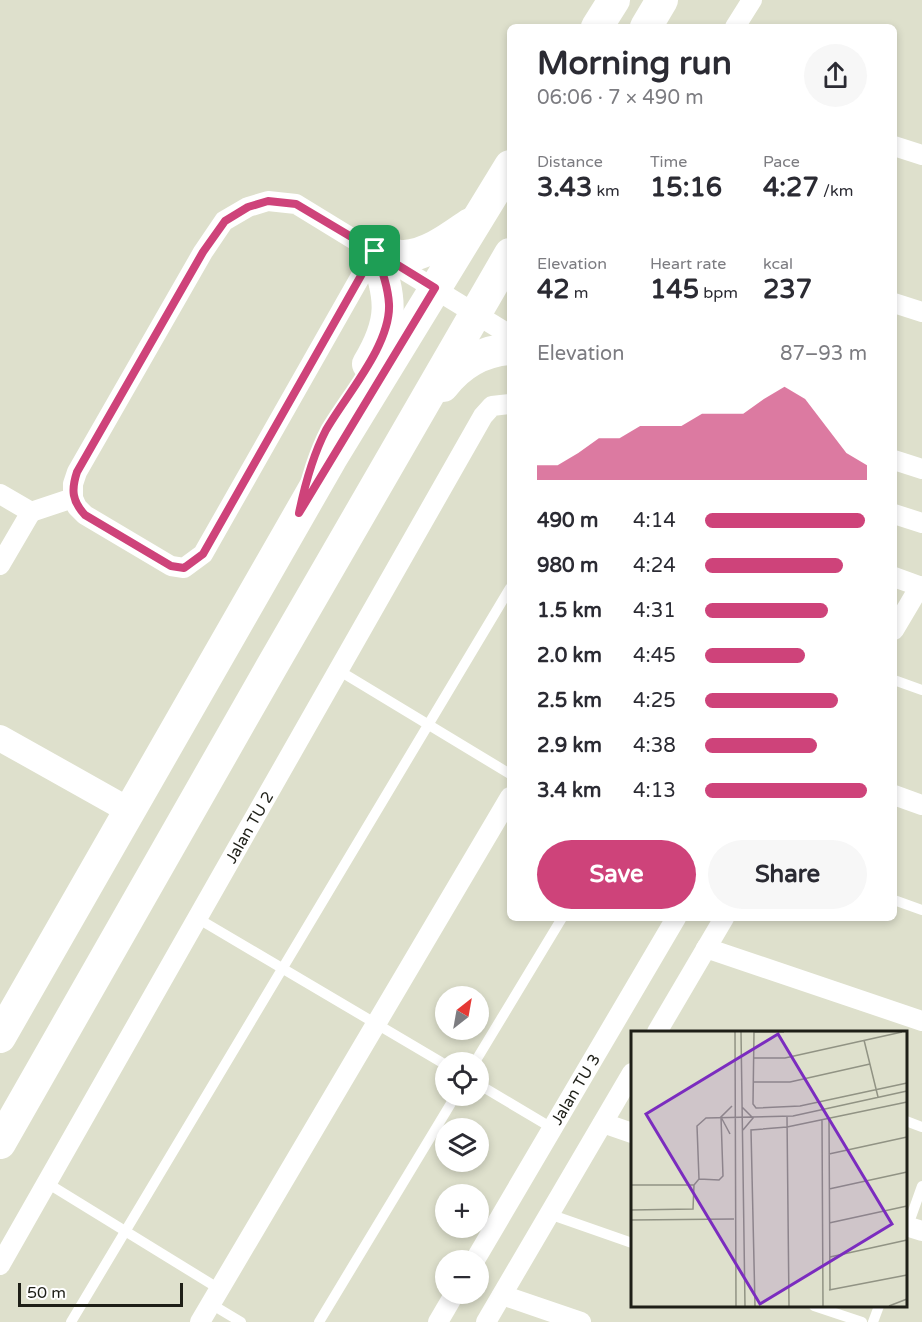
<!DOCTYPE html>
<meta charset="utf-8">
<style>
:root{--surface:#fff;--page:#f7f7f7;--text:#2b2b33;--muted:#7c7c81;--accent:#ce437a}
body{margin:0;font-family:"Varela Round",sans-serif;background:var(--page);color:var(--text);height:100vh;display:flex;flex-direction:column;font-size:22px;white-space:nowrap}
*{box-sizing:border-box;margin:0}
p{font-size:20px;color:var(--muted)}
.icon{flex:none;width:33px;height:33px;fill:none;stroke:currentColor;stroke-width:2;stroke-linecap:round;stroke-linejoin:round}
.map{position:relative;flex:1;overflow:hidden}
.panel{position:absolute;left:507px;top:24px;width:390px;height:897px;display:flex;flex-direction:column;background:var(--surface);border-radius:9px;box-shadow:0 3px 9px #0003}
.panel>*{flex:none}
.needle{width:39px;rotate:31deg}
.buttons{position:absolute;left:435px;top:986px;display:grid;gap:12px}
.buttons a{display:grid;place-items:center;width:54px;height:54px;border-radius:50%;background:var(--surface);box-shadow:0 3px 9px #0003;font-size:30px}
.scale{position:absolute;left:18px;bottom:15px;width:165px;box-sizing:border-box;padding-left:6px;border:3px solid #1e1f17;border-top:0;font-size:16px;line-height:21px;white-space:nowrap;color:#1e1f17;-webkit-text-stroke:4px #fff;paint-order:stroke}
.pin{position:absolute;display:grid;place-items:center;width:51px;height:51px;color:#fff;margin:-26px;border-radius:12px;box-shadow:0 3px 9px #0006}
.round{display:grid;place-items:center;flex:none;width:63px;height:63px;border-radius:32px;background:var(--page)}
.summary{display:flex;align-items:center;justify-content:space-between;height:102px;padding:0 30px}
h1{font-size:33px;font-weight:800;line-height:45px}
.figures{display:grid;grid-template-columns:repeat(3,1fr);gap:9px;height:102px;padding:6px 30px}
.figures div{display:grid;align-content:center}
.figures b{font-size:26px;font-weight:800}
.figures small{font-size:16px;font-weight:400}
.figures p{font-size:16px}
.chart{height:168px;padding:12px 30px}
.chart p{display:flex;justify-content:space-between}
.chart svg{width:100%;height:108px;margin-top:6px;fill:var(--accent);opacity:.7}
.cta{display:flex;gap:12px;margin-top:auto;padding:12px 30px}
.cta a{flex:1;height:69px;border-radius:36px;background:var(--accent);color:#fff;font-size:24px;font-weight:800;line-height:69px;text-align:center}
.cta a+a{background:var(--page);color:var(--text)}
ul{padding:0 30px;list-style:none;font-size:20px}
li{display:grid;grid-template-columns:96px 72px 1fr;align-items:center;height:45px}
li i{height:15px;border-radius:8px;background:var(--accent)}
.map>svg:first-child{display:block}
.lines{fill:none;stroke-linecap:round;stroke-linejoin:round}
.service{stroke:#fff;stroke-width:10}
.minor{stroke:#fff;stroke-width:20}
.tertiary{stroke:#fff;stroke-width:26}
.primary{stroke:#fff;stroke-width:32}
.route-casing{stroke:#fff;stroke-width:12}
.route{stroke:#ce437a;stroke-width:8}
.labels{text-anchor:middle;stroke-width:6;stroke-linejoin:round;paint-order:stroke}
.street-label{font-size:16px;fill:#1e1f17;stroke:#fff}
.inset-road{fill:none;stroke:#919384;stroke-width:1.5}
.view{fill:#7b2cbf;fill-opacity:0.15;stroke:#7b2cbf;stroke-width:3}
.inset-edge{fill:none;stroke:#1e1f17;stroke-width:3}
</style>
<div class="map">
<svg width="922" height="1322" viewBox="0 0 922 1322">
<rect width="100%" height="100%" fill="#dee0cc"/>
<g class="lines">
<g class="service">
<path d="M338,670L510,774"/>
<path d="M894,680L922,690"/>
<path d="M894,900L922,910"/>
<path d="M197,918L446,1065"/>
<path d="M475,1062L562,918"/>
<path d="M478,1084L552,1128"/>
<path d="M906,1121L922,1127"/>
<path d="M47,1183L221,1290"/>
<path d="M549,1214L632,1243"/>
<path d="M906,1231L922,1186"/>
<path d="M211,1304L241,1322"/>
<path d="M814,1306L862,1322"/>
<path d="M71,1322L510,588"/>
<path d="M319,1322L456,1095"/>
<path d="M873,1322L879,1306"/>
</g>
<g class="minor">
<path d="M735,27L752,0"/>
<path d="M894,146L922,155"/>
<path d="M894,303L922,312"/>
<path d="M894,460L922,469"/>
<path d="M0,494L31,512"/>
<path d="M73,498L77,507L85,515L171,566L184,568L203,554L375,251"/>
<path d="M31,512L73,498V484L77,472L203,252L224,221L248,207L268,201L296,204L510,335"/>
<path d="M894,514L922,523"/>
<path d="M0,565L31,512"/>
<path d="M894,577L922,587"/>
<path d="M894,630L920,586"/>
<path d="M894,795L922,805"/>
<path d="M706,948L922,1021"/>
<path d="M657,1032L724,918"/>
<path d="M603,1123L632,1133"/>
<path d="M906,1226L922,1231"/>
<path d="M475,1260L676,918"/>
<path d="M0,1265L483,416L492,406L510,404"/>
<path d="M502,1295L581,1322"/>
<path d="M200,1322L510,797"/>
<path d="M438,1322L455,1293"/>
<path d="M486,1322L632,1073"/>
</g>
<path class="tertiary" d="M0,738L130,811"/>
<g class="primary">
<path d="M597,27L614,0"/>
<path d="M646,27L662,0"/>
<path d="M368,364C395,319 391,299 375,251C384,252 395,256 404,256C428,255 451,237 470,224"/>
<path d="M443,386C460,364 481,351 510,349"/>
<path d="M0,1037L331,459L510,166"/>
<path d="M0,1143L272,666L510,254"/>
</g>
</g>
<g class="lines">
<defs>
<path id="route" d="M375,251L296,204L268,201L248,207L225,221L203,252L77,472C71,490 72,501 85,515L171,566L184,568L203,554L375,251C381,268 388,286 389,304C391,345 346,395 326,430C312,457 305,484 299,513L435,288L375,251"/>
</defs>
<use href="#route" class="route-casing"/>
<use href="#route" class="route"/>
</g>
<g class="labels">
<g class="street-label">
<text transform="translate(249 827) rotate(-60)" y="6">Jalan TU 2</text>
<text transform="translate(575 1089) rotate(-59)" y="6">Jalan TU 3</text>
</g>
</g>
<g transform="translate(631 1031)">
<rect width="276" height="276" fill="#dee0cc"/>
<path class="inset-road" d="M104,1L105,275M110,1L114,275M123,1L122,73L125,77L169,75L276,52M123,1H153M233,9L247,66M123,27H154L271,1M122,51H159L239,33M111,76L122,87L112,99M156,86L158,275M198,88L199,259M191,89L192,275M99,103L90,86L101,75M198,123L276,106M68,148L88,149L92,145L90,86M0,154H63M63,154L68,148L66,95L75,87L162,85L276,60M198,158L276,141M0,179L62,178L63,154M0,189L103,188M198,192L276,175M199,226L276,209M198,259L276,244M124,275L120,99L156,96L276,71M258,275L276,268"/>
<path class="view" d="M147,3L261,193L129,273L15,83Z"/>
<rect width="276" height="276" class="inset-edge"/>
</g>
</svg>
<div class="buttons">
<a><svg class="needle" viewBox="-14 -14 28 28"><path d="M0-13l5 13h-10z" fill="#e53935"/><path d="M0 13l5-13h-10z" fill="#7c7c81"/></svg></a>
<a><svg class="icon" aria-label="locate" viewBox="0 0 24 24"><circle cx="12" cy="12" r="6"/><path d="M12 2v4M12 18v4M2 12h4M18 12h4"/></svg></a>
<a><svg class="icon" aria-label="layers" viewBox="0 0 24 24"><path d="M12 4l9 5-9 5-9-5zM3 14l9 5 9-5"/></svg></a>
<a>+</a>
<a>−</a>
</div>
<div class="scale">50 m</div>
<div class="pin" style="left:375px;top:251px;background:#1e9e55"><svg class="icon" aria-label="arrive" viewBox="0 0 24 24"><path d="M6 21V4h12l-3 4 3 4H6"/></svg></div>
<section class="panel">
<div class="summary"><div><h1>Morning run</h1><p>06:06 · 7 × 490 m</p></div><a class="round"><svg class="icon" aria-label="share" viewBox="0 0 24 24"><path d="M12 15V3M7 8l5-5 5 5M5 13v7h14v-7"/></svg></a></div>
<div class="figures">
<div><p>Distance</p><b>3.43<small> km</small></b></div>
<div><p>Time</p><b>15:16</b></div>
<div><p>Pace</p><b>4:27<small> /km</small></b></div>
</div>
<div class="figures">
<div><p>Elevation</p><b>42<small> m</small></b></div>
<div><p>Heart rate</p><b>145<small> bpm</small></b></div>
<div><p>kcal</p><b>237</b></div>
</div>
<div class="chart"><p><span>Elevation</span>87–93 m</p>
<svg viewBox="0 0 160 44" preserveAspectRatio="none"><path d="M0 44V38L10 38L20 33L30 27L40 27L50 22L60 22L70 22L80 17L90 17L100 17L110 11L120 6L130 11L140 22L150 33L160 38V44z"/></svg>
</div>
<ul>
<li><b>490 m</b>4:14<i style="width:99%"></i></li>
<li><b>980 m</b>4:24<i style="width:85%"></i></li>
<li><b>1.5 km</b>4:31<i style="width:76%"></i></li>
<li><b>2.0 km</b>4:45<i style="width:62%"></i></li>
<li><b>2.5 km</b>4:25<i style="width:82%"></i></li>
<li><b>2.9 km</b>4:38<i style="width:69%"></i></li>
<li><b>3.4 km</b>4:13<i style="width:100%"></i></li>
</ul>
<div class="cta"><a>Save</a><a>Share</a></div>
</section>
</div>
